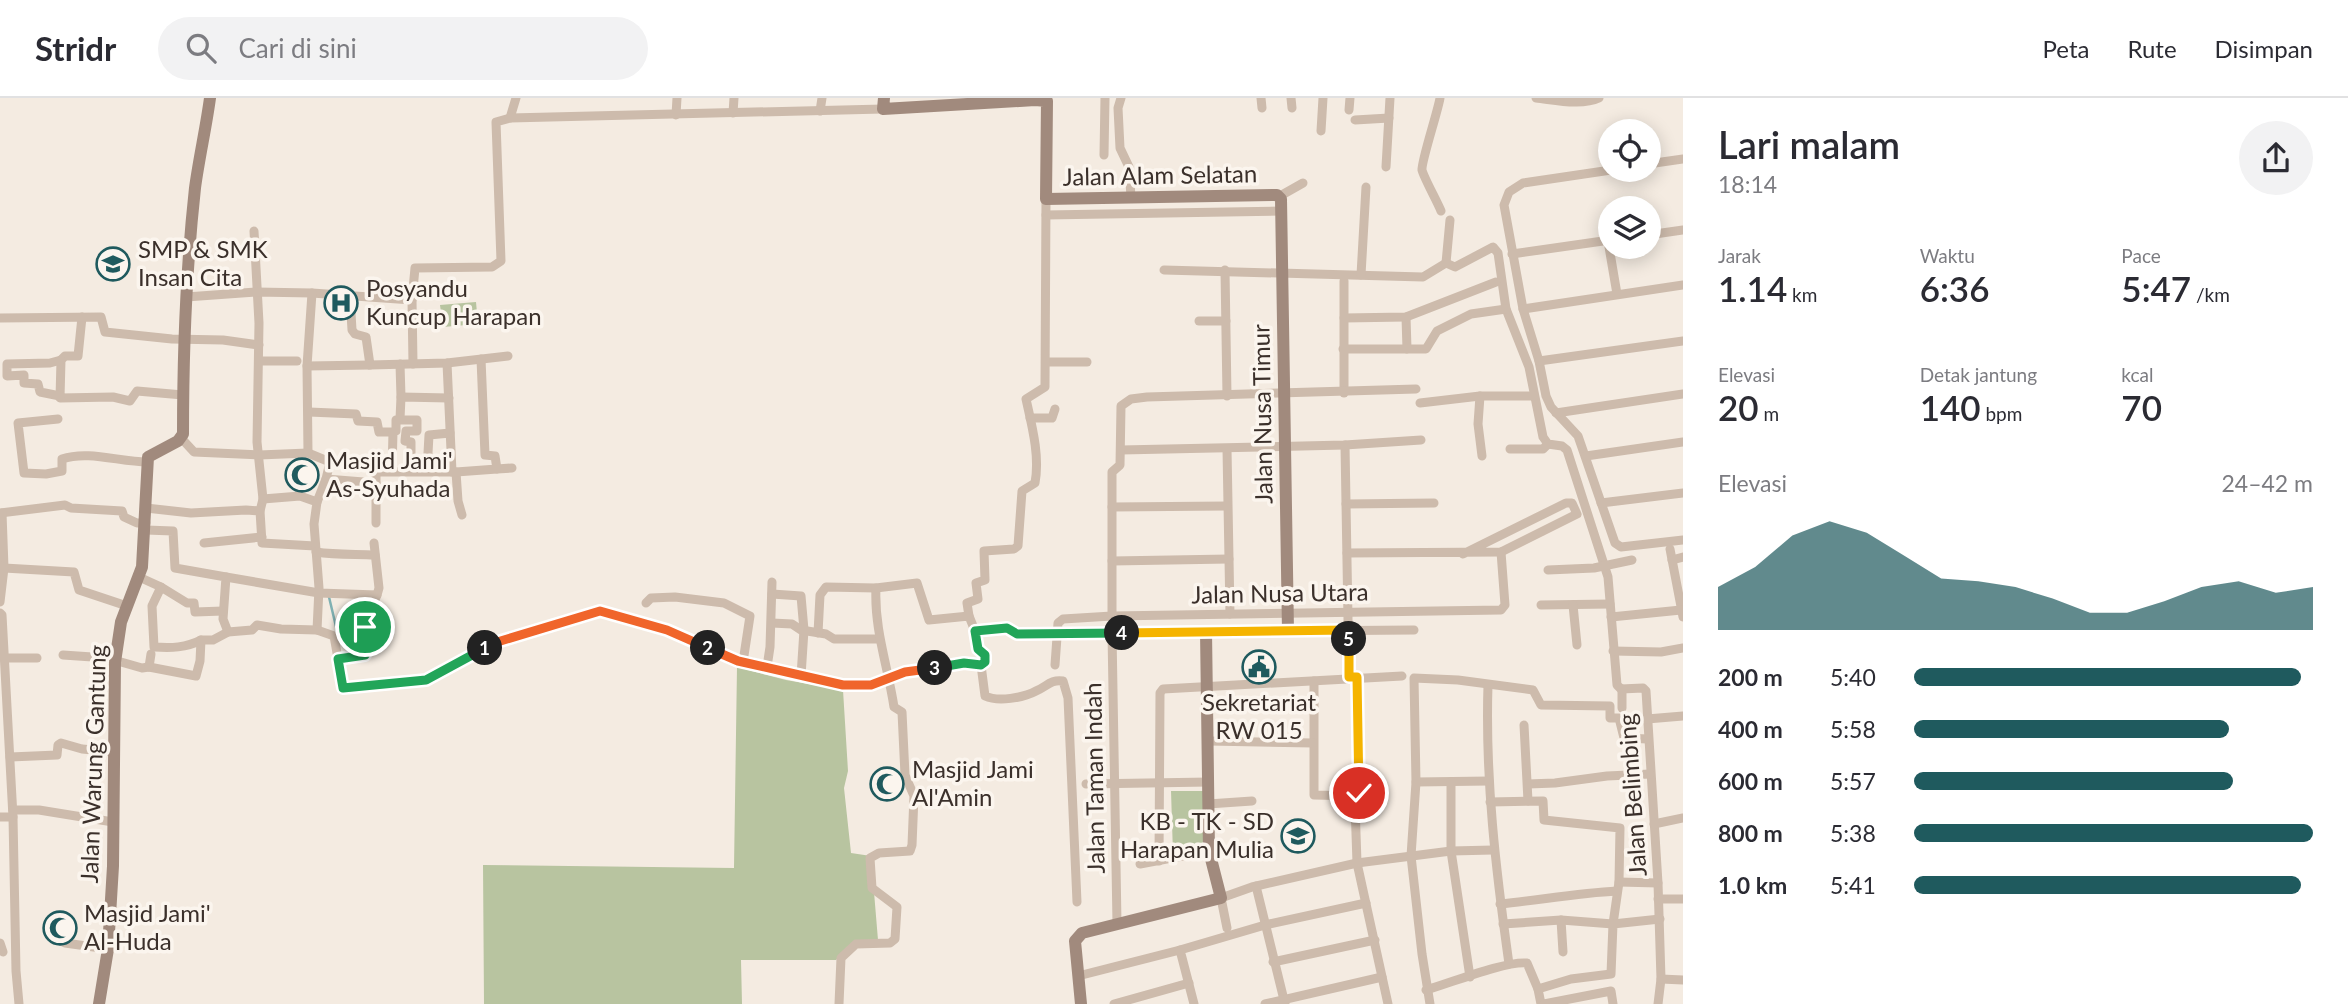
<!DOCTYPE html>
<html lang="id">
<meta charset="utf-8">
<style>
:root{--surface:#fff;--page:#f2f2f3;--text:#2b2b33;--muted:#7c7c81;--line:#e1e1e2;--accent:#1f5a5e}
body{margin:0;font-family:Lato,sans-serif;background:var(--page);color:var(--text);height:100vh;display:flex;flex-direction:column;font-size:26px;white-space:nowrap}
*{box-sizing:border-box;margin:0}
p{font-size:23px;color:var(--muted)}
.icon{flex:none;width:38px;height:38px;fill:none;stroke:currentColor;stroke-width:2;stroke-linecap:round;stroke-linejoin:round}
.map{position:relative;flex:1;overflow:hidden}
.drawer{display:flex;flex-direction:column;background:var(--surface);width:665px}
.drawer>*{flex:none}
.buttons{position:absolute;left:1598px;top:21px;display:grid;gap:14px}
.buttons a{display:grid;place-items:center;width:63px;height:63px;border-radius:50%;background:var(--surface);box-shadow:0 4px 18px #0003;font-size:35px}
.pin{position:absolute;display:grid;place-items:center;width:60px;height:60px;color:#fff;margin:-30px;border:4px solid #fff;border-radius:50%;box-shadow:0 2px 7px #0007}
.km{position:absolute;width:35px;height:35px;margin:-18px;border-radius:50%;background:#222;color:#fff;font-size:19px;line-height:35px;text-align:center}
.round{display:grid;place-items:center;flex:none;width:74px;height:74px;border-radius:37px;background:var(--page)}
.overview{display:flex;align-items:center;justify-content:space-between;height:119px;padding:0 35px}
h1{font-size:38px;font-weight:600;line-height:52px}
.figures{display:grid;grid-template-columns:repeat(3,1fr);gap:10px;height:119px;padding:7px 35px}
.figures div{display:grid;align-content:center}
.figures b{font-size:35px;font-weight:600}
.figures small{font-size:19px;font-weight:400}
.figures p{font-size:19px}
.chart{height:196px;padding:14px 35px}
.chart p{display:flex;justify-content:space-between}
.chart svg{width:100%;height:126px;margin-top:7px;fill:var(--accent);opacity:.7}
ul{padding:0 35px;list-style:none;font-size:23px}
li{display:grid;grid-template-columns:112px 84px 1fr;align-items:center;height:52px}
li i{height:18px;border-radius:9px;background:var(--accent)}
header{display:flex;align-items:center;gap:42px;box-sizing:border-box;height:98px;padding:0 35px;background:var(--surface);border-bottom:2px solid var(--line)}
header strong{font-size:33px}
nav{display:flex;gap:38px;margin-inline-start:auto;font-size:24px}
.search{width:490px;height:63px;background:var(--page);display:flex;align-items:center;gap:18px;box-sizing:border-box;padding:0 24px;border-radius:38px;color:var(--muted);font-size:26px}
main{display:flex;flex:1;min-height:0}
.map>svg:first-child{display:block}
.green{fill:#b8c4a0}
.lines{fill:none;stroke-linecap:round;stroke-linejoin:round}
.stream{stroke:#7fb0b2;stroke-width:2.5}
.street{stroke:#cdbbac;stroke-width:9}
.secondary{stroke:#a18a7d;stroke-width:12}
.split-1-casing{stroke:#fff;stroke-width:14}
.split-2-casing{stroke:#fff;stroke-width:14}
.split-3-casing{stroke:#fff;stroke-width:14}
.split-4-casing{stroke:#fff;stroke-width:14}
.split-5-casing{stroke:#fff;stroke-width:14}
.split-6-casing{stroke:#fff;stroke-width:14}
.split-1{stroke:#22a559;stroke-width:9}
.split-2{stroke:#f0652b;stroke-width:9}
.split-3{stroke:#f0652b;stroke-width:9}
.split-4{stroke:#22a559;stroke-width:9}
.split-5{stroke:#f5b400;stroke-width:9}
.split-6{stroke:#f5b400;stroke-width:9}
.labels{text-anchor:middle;stroke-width:7;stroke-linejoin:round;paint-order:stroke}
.street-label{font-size:24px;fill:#3b302b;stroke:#fbf5ee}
.poi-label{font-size:24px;fill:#3b302b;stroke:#fbf5ee;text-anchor:start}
</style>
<header>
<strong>Stridr</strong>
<div class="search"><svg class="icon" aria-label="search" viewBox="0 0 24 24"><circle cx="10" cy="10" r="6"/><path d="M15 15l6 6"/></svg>Cari di sini</div>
<nav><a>Peta</a><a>Rute</a><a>Disimpan</a></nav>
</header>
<main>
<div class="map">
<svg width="1683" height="906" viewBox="0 0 1683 906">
<rect width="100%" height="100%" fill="#f4ebe1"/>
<g class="green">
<path d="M476,204L478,226L443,229L440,207Z"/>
<path d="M737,569L786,582L843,592L848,673L844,690L851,755L871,758L878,842L853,844L836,862H741L742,906H484L483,767L734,770Z"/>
<path d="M1171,693H1204L1205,749L1173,756Z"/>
</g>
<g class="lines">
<path class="stream" d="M329,499L338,537"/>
<g class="street">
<path d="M1121,0L1118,10L1120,50L1129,69L1131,99"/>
<path d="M1261,0L1262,10"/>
<path d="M1291,0L1292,10"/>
<path d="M1440,0C1438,13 1421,64 1422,72C1424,80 1437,103 1441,113"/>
<path d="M1536,0C1555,2 1582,8 1599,0"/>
<path d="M1349,12L1350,0"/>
<path d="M820,13L822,0"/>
<path d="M733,15L734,0"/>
<path d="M676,17L677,0"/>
<path d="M510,20L516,0"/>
<path d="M1355,22L1389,20"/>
<path d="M1321,33L1323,0"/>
<path d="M1104,57L1105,0"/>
<path d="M1648,66L1683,61"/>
<path d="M1386,69L1390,0"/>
<path d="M1611,72L1523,85L1509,94L1504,107L1523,211L1539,263L1546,298L1551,309L1578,338L1615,445L1621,449L1683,442"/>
<path d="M1280,98L1303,85"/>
<path d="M1046,117L1281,113"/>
<path d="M254,133L259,225L257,344L263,401L260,413L262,445L315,448"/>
<path d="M1648,137L1683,132"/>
<path d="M1608,143L1617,196"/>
<path d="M1512,156L1610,142"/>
<path d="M1446,165L1450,122"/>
<path d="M1164,172L1423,179L1446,165L1455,169L1493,149L1498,155L1506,211L1529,269L1543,339L1548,346L1562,348L1567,352L1608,479L1617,587L1621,591L1643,590L1646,593L1658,785L1661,881L1658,906"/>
<path d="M1225,172L1227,298"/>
<path d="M1361,177L1366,89"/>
<path d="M350,198L352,232L355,236L366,239L370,267L447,265L508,258"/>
<path d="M186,199L256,194L312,195L412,202"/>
<path d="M1523,211L1683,187"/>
<path d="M82,219L78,258H65L61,262L60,300L113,299L130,303L137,293L183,297"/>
<path d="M1406,219L1407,251"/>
<path d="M0,220L101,219L105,234L172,241L223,242L259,247"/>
<path d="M1344,220L1406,219L1496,184"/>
<path d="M1199,223H1226"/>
<path d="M1343,251H1426L1437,233L1471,216L1506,211"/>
<path d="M259,263H297"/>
<path d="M1539,263L1683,243"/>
<path d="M1047,264H1087"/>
<path d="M447,265L452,374"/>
<path d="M400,266L401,299"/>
<path d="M413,266L412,202L415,170L492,169L501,163L496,24L510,20L883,11"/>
<path d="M307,268L370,267"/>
<path d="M1344,295V183"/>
<path d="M60,298L40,294L38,286L24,285V277L7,278V266L50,265L61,262"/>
<path d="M1480,298L1478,326L1482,358"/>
<path d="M1420,305L1480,298H1534"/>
<path d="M309,314L356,316L358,323L377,324L379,334H393"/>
<path d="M1556,315L1683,296"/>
<path d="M1030,320H1052L1055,311"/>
<path d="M58,321L18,325L24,375L46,376L62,373V361C88,352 120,364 147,364"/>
<path d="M400,321L401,299L449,300"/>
<path d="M182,341L194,354L259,357L308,355L330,364L326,381L376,385"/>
<path d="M1345,347L1349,579"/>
<path d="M1227,351L1230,516"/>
<path d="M1510,351H1543L1548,346"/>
<path d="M1121,352L1345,347L1421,342"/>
<path d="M308,355L307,268L312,195"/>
<path d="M1586,358L1683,344"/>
<path d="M497,371L512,370"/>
<path d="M392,373L393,334L396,333V322H417V333H406L405,343L411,344V373"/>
<path d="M427,373L429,337L450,335"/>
<path d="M456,374L458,403L462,417"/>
<path d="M263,401L300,398L317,404L314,426L319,490L317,532"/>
<path d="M317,404L326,381"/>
<path d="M1601,405L1683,395"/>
<path d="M1346,406L1434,405"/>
<path d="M1112,409L1227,408"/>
<path d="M146,410L191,415L246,412L260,413"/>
<path d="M0,415L65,407L71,410L122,413L124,419L137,425H146"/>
<path d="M2,415L4,470L74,474L79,492L127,508"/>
<path d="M376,425V374H456L497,371L495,358L485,357L481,261"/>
<path d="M146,432L173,433L175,470L226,479L223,521L228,534"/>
<path d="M204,445L262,439"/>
<path d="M1670,451L1683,519"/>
<path d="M316,454C336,457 355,456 375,457"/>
<path d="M1347,455L1501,454L1577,416L1572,405H1566L1463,456"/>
<path d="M1672,462L1683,459"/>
<path d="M1112,463L1229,461"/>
<path d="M0,468L4,470L0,504"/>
<path d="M1548,472L1594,470L1632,462"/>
<path d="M139,479L161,489L187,505H194L195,514L223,513"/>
<path d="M226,479L319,495L377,497L379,490L374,445"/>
<path d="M161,489L152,508L154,549C171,550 186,550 201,542"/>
<path d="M772,496L801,498L804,532L801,578"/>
<path d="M646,505L651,500L675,499L724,505L750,518L743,564"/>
<path d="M1541,507L1610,506"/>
<path d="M1573,507L1577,547"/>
<path d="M0,515L2,517L13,719L16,873L19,906"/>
<path d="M969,518L967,505L978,501L976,485L985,482L984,453L1014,451L1018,448L1022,393L1035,385C1040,358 1032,328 1026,301L1045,289L1046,101"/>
<path d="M1112,518V374L1120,367L1121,308L1131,301L1147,299L1416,291"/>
<path d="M1611,519L1681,512"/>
<path d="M772,525L792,526L801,532L826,536L834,541H879"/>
<path d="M975,533L978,551L985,557V563L981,567"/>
<path d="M1288,533L1414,532"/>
<path d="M818,535L820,497L826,489L876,490L917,485L929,522L969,518L975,533L1007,530L1017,536L1206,533"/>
<path d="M1112,535L1117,825"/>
<path d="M1613,553L1661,554L1683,550"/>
<path d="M63,557L107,560L142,570L149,569L196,578L200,563L201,542H213L228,534L252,532L257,527L281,531L317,532L334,538L343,589L426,582L494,545L600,513L667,532L738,563L752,564L843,587H871L905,574L964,565L981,567L985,598C998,604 1023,600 1036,593C1046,589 1051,581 1063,583L1068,600L1077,804"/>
<path d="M5,560H37"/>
<path d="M338,561L365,556L364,530L374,528L373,506L377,497"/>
<path d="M1055,567L1058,525L1063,521L1112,518L1501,512L1505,507L1501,454"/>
<path d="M149,569L151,556"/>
<path d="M767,569L770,549L772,484"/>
<path d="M1314,583V697L1357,698L1359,695L1357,579"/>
<path d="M1488,587C1485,681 1496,773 1509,866"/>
<path d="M1622,591V610"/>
<path d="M1647,621L1683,618"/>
<path d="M1524,627L1528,703"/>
<path d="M1209,643L1313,645"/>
<path d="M10,659L57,657L58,647L61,645L82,651L115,654"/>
<path d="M1416,684L1489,683"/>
<path d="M1451,684V753L1470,879"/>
<path d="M1086,686L1209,684"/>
<path d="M1528,686L1555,685L1607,678L1650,676"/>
<path d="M1490,704L1543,703L1544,722L1620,730L1619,784L1613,826L1561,822L1503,826"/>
<path d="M1208,706L1252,703"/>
<path d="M1355,706L1357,765L1388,906"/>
<path d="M13,712H39L113,724"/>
<path d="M0,719H13"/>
<path d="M1654,726L1683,720"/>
<path d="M1159,763L1160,595L1163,591L1402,578"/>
<path d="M1140,766L1209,753"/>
<path d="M1619,784L1658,785"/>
<path d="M1256,788L1285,906"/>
<path d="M1658,801H1683"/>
<path d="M1500,806C1540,802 1578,795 1617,793"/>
<path d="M1561,822L1563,854"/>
<path d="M1227,830L1221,800L1252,789L1357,765L1451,753L1493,752"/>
<path d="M57,841L65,845L108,851"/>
<path d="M0,845L3,854"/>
<path d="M1273,864L1375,842"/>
<path d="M1078,878L1180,852"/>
<path d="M1661,881L1683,882"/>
<path d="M1426,892C1451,885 1504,863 1527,865L1538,891"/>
<path d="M839,906L841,860L856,846L890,845L895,841L897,809L872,790L870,760L879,755L910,753L912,747L914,698L905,677L902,614L894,609C888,569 874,531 876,490"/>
<path d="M1114,906L1189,885"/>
<path d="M1194,906L1180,852L1265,827L1366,805"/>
<path d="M1265,906L1382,879"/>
<path d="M1430,906L1422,856L1411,758L1416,684L1414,580L1458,582L1533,592L1541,607L1610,608V620H1619L1624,640L1648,641"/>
<path d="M1541,906L1538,891L1571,881L1611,876L1613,826L1660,821"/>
<path d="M1544,906L1611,893L1613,906"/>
</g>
<g class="secondary">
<path d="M884,0L883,11L1035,2L1047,3L1046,101L1277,97L1281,101L1288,533H1206L1209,753L1221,800L1082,835L1075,843L1081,906"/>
<path d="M99,906L108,851L113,768L115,564L121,524L142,469L148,359L178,343L183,336C183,253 186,172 195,90C199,60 206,30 210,0"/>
</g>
</g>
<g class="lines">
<defs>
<path id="split-1" d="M365,529V557L338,561L343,590L426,582L485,550"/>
<path id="split-2" d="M485,550L494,545L600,513L667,532L708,550"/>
<path id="split-3" d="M708,550L738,563L843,587H871L905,574L935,570"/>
<path id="split-4" d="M935,570L964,565L981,567L985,564V557L978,551L975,533L1007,530L1017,536L1122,535"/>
<path id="split-5" d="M1122,535L1349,532V541"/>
<path id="split-6" d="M1349,541V579H1357L1359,695"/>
</defs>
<use href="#split-1" class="split-1-casing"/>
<use href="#split-2" class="split-2-casing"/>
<use href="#split-3" class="split-3-casing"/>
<use href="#split-4" class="split-4-casing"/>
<use href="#split-5" class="split-5-casing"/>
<use href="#split-6" class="split-6-casing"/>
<use href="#split-1" class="split-1"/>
<use href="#split-2" class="split-2"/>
<use href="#split-3" class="split-3"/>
<use href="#split-4" class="split-4"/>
<use href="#split-5" class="split-5"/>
<use href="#split-6" class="split-6"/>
</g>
<defs>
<symbol id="school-ring" viewBox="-11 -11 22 22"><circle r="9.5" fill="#fbf5ee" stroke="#1f5a5e" stroke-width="1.5"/><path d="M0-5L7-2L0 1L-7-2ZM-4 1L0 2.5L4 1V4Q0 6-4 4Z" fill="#1f5a5e"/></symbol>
<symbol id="hospital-ring" viewBox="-11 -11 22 22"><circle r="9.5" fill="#fbf5ee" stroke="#1f5a5e" stroke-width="1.5"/><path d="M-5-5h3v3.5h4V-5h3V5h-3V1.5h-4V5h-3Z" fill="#1f5a5e"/></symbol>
<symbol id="mosque-ring" viewBox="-11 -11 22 22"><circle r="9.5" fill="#fbf5ee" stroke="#1f5a5e" stroke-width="1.5"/><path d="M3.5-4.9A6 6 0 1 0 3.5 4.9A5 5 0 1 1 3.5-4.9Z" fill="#1f5a5e"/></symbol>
<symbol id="civic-ring" viewBox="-11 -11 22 22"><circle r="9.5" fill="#fbf5ee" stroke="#1f5a5e" stroke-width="1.5"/><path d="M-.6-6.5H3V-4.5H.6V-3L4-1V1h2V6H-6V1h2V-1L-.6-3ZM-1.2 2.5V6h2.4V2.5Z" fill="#1f5a5e"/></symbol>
</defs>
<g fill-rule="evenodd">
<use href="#school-ring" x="94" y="147" width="38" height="38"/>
<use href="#hospital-ring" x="322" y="186" width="38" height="38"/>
<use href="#mosque-ring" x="283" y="358" width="38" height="38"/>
<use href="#civic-ring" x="1240" y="550" width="38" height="38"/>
<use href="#mosque-ring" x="868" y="667" width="38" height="38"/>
<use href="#school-ring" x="1279" y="719" width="38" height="38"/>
<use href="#mosque-ring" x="41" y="811" width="38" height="38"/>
</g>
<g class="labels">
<g class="street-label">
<text transform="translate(1160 78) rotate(-1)" y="8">Jalan Alam Selatan</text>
<text transform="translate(1263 316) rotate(-91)" y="8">Jalan Nusa Timur</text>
<text transform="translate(1280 496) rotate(-1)" y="8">Jalan Nusa Utara</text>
<text transform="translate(94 666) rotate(-88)" y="8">Jalan Warung Gantung</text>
<text transform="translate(1095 680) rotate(-91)" y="8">Jalan Taman Indah</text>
<text transform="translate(1633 697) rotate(-94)" y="8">Jalan Belimbing</text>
</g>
<g class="poi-label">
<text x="138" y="160">SMP &amp; SMK<tspan x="138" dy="28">Insan Cita</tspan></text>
<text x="366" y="199">Posyandu<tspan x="366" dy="28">Kuncup Harapan</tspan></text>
<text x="326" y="371">Masjid Jami'<tspan x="326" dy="28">As-Syuhada</tspan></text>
<text x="1259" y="613" text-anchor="middle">Sekretariat<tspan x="1259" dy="28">RW 015</tspan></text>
<text x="912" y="680">Masjid Jami<tspan x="912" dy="28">Al'Amin</tspan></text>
<text x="1274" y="732" text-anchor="end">KB - TK - SD<tspan x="1274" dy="28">Harapan Mulia</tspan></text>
<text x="84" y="824">Masjid Jami'<tspan x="84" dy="28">Al-Huda</tspan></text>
</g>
</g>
</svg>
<div class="buttons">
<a><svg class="icon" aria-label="locate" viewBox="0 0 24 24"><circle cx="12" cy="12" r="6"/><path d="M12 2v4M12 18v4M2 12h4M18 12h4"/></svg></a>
<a><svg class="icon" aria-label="layers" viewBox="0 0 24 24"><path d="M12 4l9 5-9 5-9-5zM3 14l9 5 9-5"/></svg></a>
</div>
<div class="pin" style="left:365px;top:529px;background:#1e9e55"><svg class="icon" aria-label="arrive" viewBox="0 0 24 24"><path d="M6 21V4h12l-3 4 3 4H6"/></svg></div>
<div class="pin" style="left:1359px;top:695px;background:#d93025"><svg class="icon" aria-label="check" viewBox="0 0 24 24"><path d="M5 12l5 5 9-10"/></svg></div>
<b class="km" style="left:485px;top:550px">1</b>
<b class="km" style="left:708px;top:550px">2</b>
<b class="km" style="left:935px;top:570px">3</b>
<b class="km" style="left:1122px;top:535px">4</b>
<b class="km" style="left:1349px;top:541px">5</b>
</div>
<section class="drawer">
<div class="overview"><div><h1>Lari malam</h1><p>18:14</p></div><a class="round"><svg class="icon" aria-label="share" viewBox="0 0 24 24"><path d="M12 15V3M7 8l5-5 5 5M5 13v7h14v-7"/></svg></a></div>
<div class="figures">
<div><p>Jarak</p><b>1.14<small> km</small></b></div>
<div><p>Waktu</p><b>6:36</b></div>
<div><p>Pace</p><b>5:47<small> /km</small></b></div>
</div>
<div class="figures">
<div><p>Elevasi</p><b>20<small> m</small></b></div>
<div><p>Detak jantung</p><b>140<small> bpm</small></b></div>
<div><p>kcal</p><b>70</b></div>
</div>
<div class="chart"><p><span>Elevasi</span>24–42 m</p>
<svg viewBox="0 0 160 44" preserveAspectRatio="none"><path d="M0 44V29L10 22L20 11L30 6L40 10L50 18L60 26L70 27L80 29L90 33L100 38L110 38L120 34L130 29L140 27L150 31L160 29V44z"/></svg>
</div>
<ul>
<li><b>200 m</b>5:40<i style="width:97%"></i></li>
<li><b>400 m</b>5:58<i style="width:79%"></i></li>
<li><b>600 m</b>5:57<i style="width:80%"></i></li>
<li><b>800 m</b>5:38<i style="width:100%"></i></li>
<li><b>1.0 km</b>5:41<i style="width:97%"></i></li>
</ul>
</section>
</main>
